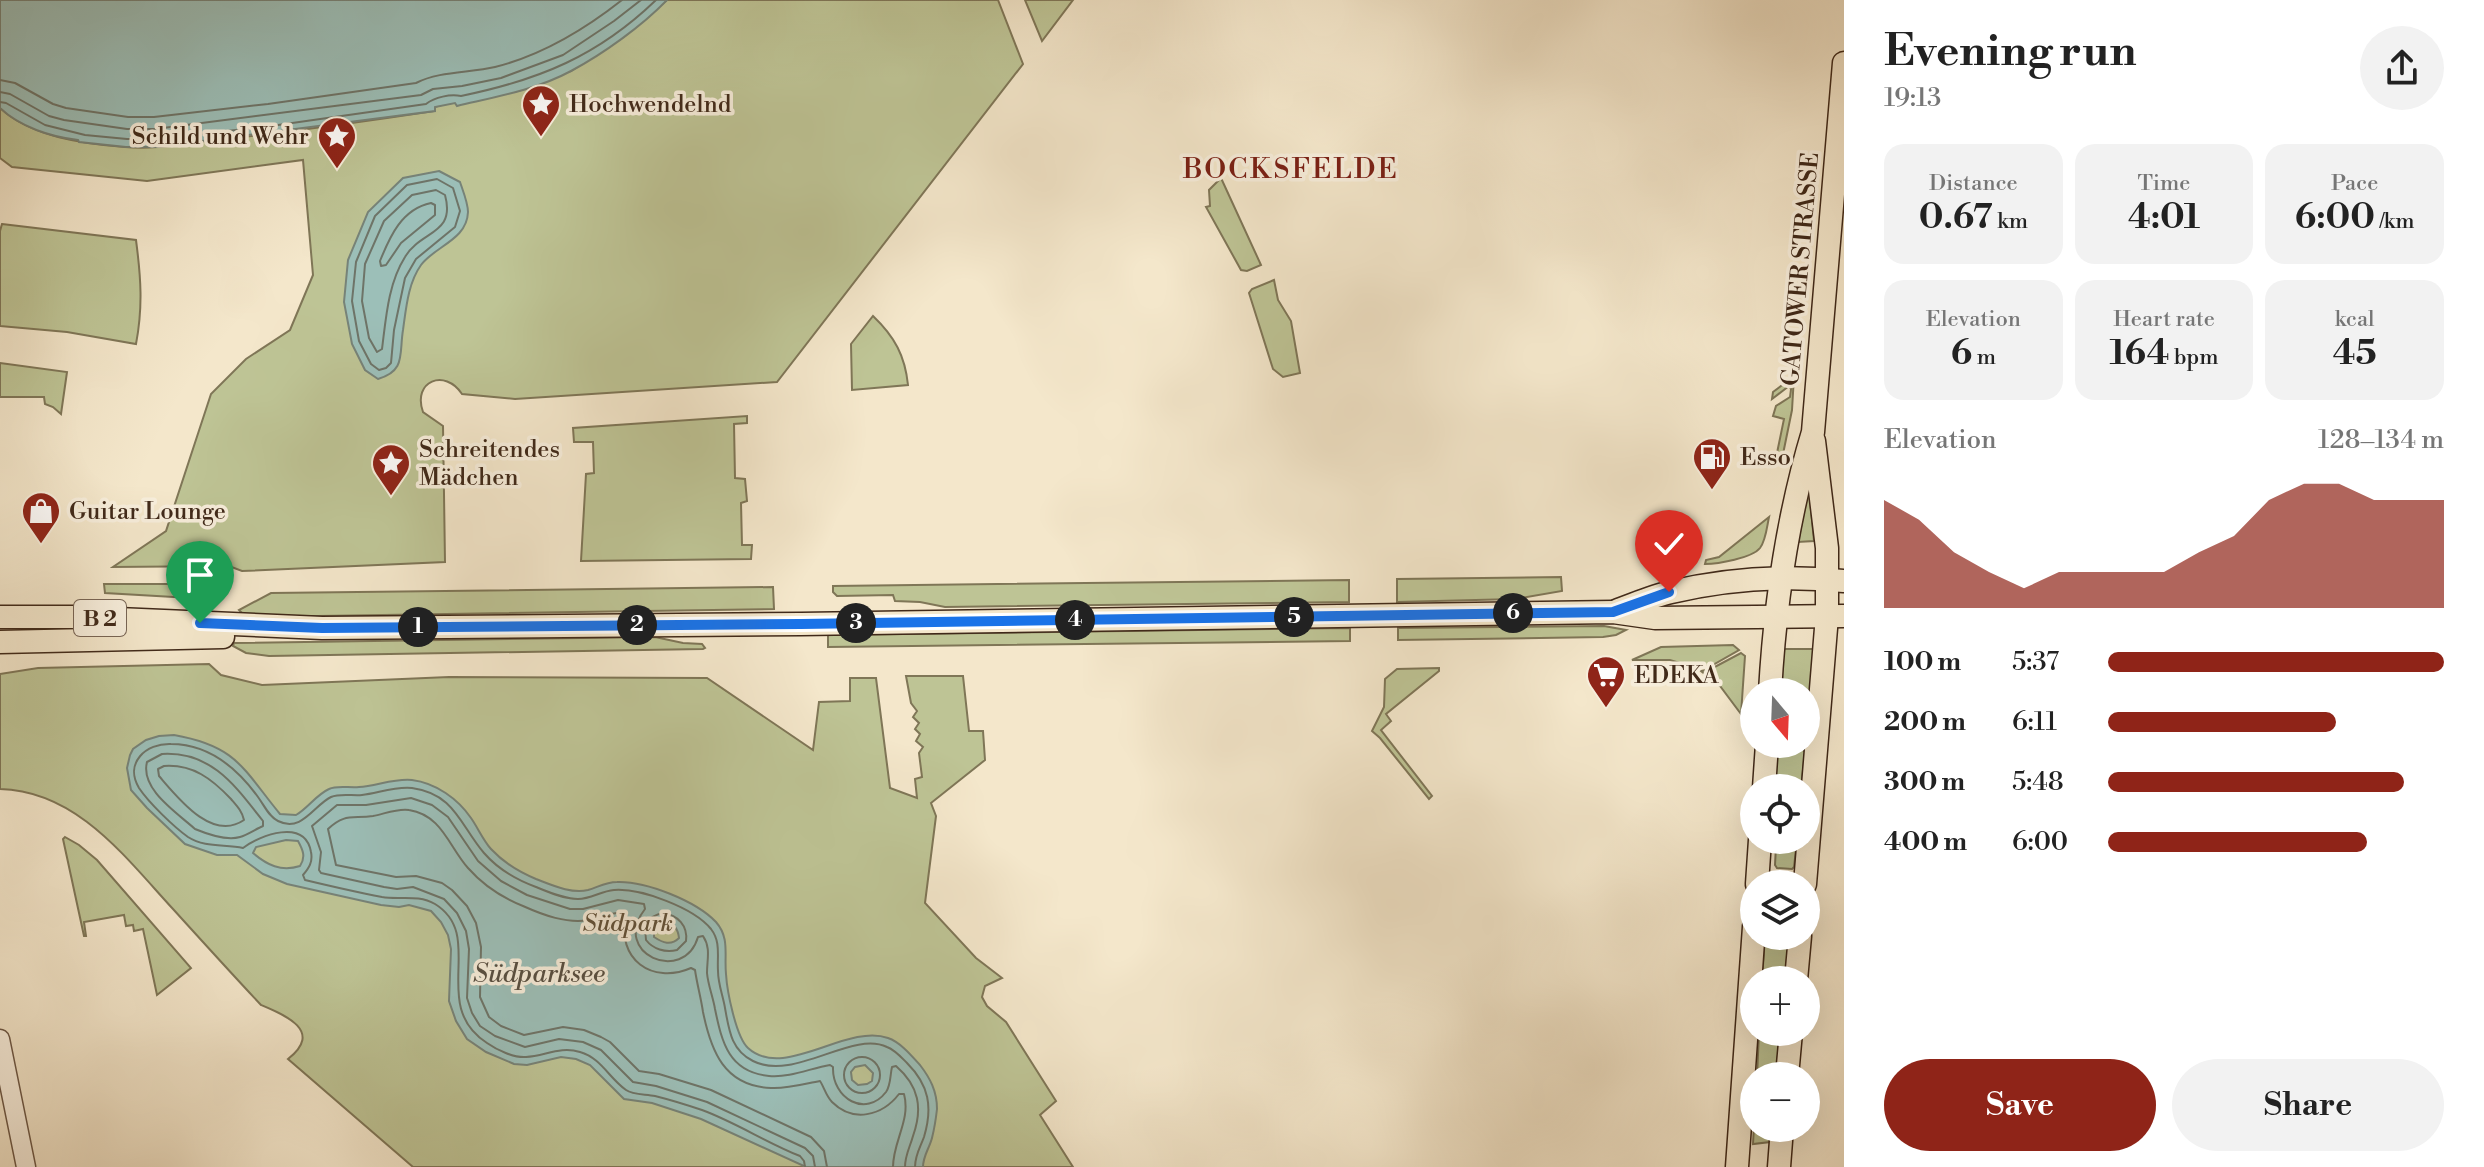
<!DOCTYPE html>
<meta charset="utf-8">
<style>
:root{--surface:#fff;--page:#f2f2f2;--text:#222;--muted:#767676;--accent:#8f2418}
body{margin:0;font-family:"Libre Bodoni",serif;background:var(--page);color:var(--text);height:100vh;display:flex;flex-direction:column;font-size:30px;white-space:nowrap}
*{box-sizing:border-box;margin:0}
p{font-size:26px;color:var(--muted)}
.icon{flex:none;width:44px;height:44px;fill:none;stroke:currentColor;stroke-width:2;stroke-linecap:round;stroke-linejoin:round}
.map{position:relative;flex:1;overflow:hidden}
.sheet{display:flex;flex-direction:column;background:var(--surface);width:640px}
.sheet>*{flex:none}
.needle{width:52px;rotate:161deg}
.controls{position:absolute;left:1740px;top:678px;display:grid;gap:16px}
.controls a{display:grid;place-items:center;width:80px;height:80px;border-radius:50%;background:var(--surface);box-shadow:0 8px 32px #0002;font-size:40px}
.pin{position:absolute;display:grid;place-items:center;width:68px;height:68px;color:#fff;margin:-82px -34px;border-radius:50% 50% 50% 0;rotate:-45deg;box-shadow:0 0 8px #0007}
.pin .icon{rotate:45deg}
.km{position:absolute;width:40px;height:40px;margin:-20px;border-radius:50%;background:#222;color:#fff;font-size:22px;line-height:40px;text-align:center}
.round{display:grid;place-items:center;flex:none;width:84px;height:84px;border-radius:42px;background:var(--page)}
.summary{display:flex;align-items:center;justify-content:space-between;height:136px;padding:0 40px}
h1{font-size:44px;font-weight:700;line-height:60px}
.figures{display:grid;grid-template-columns:repeat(3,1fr);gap:12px;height:136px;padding:8px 40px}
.figures div{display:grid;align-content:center;border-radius:20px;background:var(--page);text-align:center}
.figures b{font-size:34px;font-weight:700}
.figures small{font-size:22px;font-weight:400}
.figures p{font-size:22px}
.chart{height:224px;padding:16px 40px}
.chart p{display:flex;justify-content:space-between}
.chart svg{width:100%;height:144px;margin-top:8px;fill:var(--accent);opacity:.7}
.action{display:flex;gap:16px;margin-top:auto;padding:16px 40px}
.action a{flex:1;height:92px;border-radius:48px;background:var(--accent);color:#fff;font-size:32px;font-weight:700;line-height:92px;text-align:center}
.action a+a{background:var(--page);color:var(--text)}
ul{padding:0 40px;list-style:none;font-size:26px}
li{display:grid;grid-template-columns:128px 96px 1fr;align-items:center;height:60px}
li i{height:20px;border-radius:10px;background:var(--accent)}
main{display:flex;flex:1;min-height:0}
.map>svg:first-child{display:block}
.green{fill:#bec495;stroke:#7f7657;stroke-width:2}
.water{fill:#9cbfb8;stroke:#778378;stroke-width:2;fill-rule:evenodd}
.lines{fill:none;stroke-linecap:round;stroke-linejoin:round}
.shore{stroke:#6e7468;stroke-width:2}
.minor-casing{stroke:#6d5846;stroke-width:21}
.major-casing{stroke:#402919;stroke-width:25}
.minor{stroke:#f8efdd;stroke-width:18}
.major{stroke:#f4e7cb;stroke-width:22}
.route-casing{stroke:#fff;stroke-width:16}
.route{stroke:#1a73e8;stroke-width:10}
.labels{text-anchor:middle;stroke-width:7;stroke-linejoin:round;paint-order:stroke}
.shield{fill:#f8efdd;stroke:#776454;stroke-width:2}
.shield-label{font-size:22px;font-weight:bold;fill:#402919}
.poi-label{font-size:24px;fill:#402919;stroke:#f8efdd;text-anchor:start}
.street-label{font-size:24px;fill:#402919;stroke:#f8efdd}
.park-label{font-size:24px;font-style:italic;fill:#605038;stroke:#f8efdd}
.water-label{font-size:26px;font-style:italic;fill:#574e41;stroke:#f8efdd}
.quarter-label{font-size:28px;letter-spacing:2px;fill:#7a1f14;stroke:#f8efdd}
</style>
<main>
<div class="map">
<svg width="1844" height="1167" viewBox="0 0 1844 1167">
<rect width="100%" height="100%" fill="#f4e7cb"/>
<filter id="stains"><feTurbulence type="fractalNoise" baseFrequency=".0025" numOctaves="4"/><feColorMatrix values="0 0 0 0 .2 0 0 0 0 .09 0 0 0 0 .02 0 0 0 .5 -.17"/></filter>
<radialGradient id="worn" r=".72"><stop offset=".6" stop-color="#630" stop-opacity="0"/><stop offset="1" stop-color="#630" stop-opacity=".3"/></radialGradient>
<g class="green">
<path d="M667,0H998L1023,64L777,382L515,399L462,394C445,368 412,381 423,412L443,426L445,562L242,571L229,566L113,567L166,531L211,394L246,359L290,330L313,275L303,160L147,181L12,167L0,158V108C31,137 85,144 125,147C156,150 186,143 216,140C289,132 362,122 434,111V107L571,71L625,36Z"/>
<path d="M1025,0H1073L1042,41Z"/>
<path d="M1221,178L1261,265L1247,271L1241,270L1206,207L1210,206L1209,190Z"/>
<path d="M2,224L136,240C141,278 143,307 136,344L67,332L0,326V231Z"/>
<path d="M1274,280L1278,300L1291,321L1300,373L1283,377L1273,369L1249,293L1252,289Z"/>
<path d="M873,316C895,337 905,356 908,385L852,390L851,344Z"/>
<path d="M0,363L67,372L61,414L53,407L45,404L44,397H0Z"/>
<path d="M1794,376L1792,410L1783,454L1777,453L1784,419L1773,416L1776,406L1790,397L1791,389L1789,386L1772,399L1773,392Z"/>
<path d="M747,416V423L734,424L735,478L745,479L747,501L741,503L742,545H752L751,559L581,561L586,474L594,473L593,442H574L573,428Z"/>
<path d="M1809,489L1814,541L1798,542L1808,492Z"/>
<path d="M1769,517C1767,526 1766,540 1760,548C1752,558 1718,564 1705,564L1706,560L1719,557Z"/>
<path d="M1561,577L1562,591L1515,599L1397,602V579Z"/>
<path d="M1349,580V602L945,607L920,602L895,601L893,595L837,596L833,592V586Z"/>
<path d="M104,584H224L191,598L105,593Z"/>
<path d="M773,587L774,609L246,617L239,610L271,593Z"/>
<path d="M1604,626L1626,630L1616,635L1603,637L1398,640V628Z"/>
<path d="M1350,628V641L828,647V635Z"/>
<path d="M655,637L683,643L702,644L705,648L703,649L269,656L246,653L233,646L234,643Z"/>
<path d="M1733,645L1739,650L1711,666L1696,668L1670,660H1632L1661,647Z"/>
<path d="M1782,649H1815L1807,727L1806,692H1780Z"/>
<path d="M1741,653L1745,656L1741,714L1720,686L1701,671L1711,669Z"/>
<path d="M209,664L221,675L262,685L449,677L707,678L813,750L819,702L850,701V678H876L890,788L917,798L915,779L922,777L919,753L923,747L916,741L920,734L915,729L919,723L913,717L917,711L911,703L906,676H963L969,731H983L985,760L931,803L936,816L925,903L976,958L1002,978L985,986L982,997L987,1006L1006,1022L1056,1101L1040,1115L1073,1167H413L288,1059C324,1031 285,1015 261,1005C231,973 202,941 173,909C125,857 77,791 0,789V674L38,668Z"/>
<path d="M1439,668V671L1386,714L1391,721L1381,730L1432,796L1429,799L1380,738L1372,731L1384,707L1385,679L1397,669Z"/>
<path d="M1786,744L1798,745L1805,752L1801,788H1774L1777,749Z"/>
<path d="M65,837L79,845L97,860L191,968L157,995L143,929L134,931L133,925L126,926L124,915L84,922L86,936H84L63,839Z"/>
<path d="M1772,840H1797L1794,867L1792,869L1777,868L1775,865L1776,846Z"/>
<path d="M1765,936H1789L1785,980H1762Z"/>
<path d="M1759,1032H1780L1776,1076H1757Z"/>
<path d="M1754,1125V1128H1771L1770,1142L1753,1144Z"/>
</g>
<g class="water">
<path d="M0,0H667C642,26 603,54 571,71C536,90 495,97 457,106L455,103L435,107V111L156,147H126L79,142L78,140C51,137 20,127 0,108Z"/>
<path d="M439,171L460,182C463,191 468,203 468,212C467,240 435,246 421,265C408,283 406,309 403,330C399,354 406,371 378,379L365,370L352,344L344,302L348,260L368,212L403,178Z"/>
<path d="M174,735C237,746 243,769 280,814L296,815C308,808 316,795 329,789C337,785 349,788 359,787C376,786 395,778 412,780C436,783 458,799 471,818C478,828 483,840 491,849C503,862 519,872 536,879C552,885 571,894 588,890C598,887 606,882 617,882C646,881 696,901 716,922C730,938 724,955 726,974C727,991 736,1037 748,1048C784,1081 846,1023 888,1038C900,1042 911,1055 920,1065C930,1078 937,1091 937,1109C936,1118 934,1130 932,1138C929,1149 923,1156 923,1167H806L701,1119L652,1103L624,1099L590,1065L576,1059L561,1057L527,1065L514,1064L486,1052L467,1039L456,1021L449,1001L451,949L448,935L441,922L431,911L409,905L399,907L381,905L287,884L263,874L237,855H217L185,844L147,808L131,790L127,768L130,755L133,749L146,740L159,736ZM286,840L298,841C303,850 306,857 300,866C281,872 267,865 253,853L256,847ZM663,921C673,922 678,929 679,938C671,946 663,943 654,937V926ZM865,1065L873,1073L872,1081L867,1084L858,1085L852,1080L851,1072L855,1067Z"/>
</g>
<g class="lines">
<g class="shore">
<path d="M0,80L15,83L53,104L66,108L128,117H154L268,104L416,83C439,71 470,73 495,67C543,55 584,30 622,0"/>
<path d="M0,92L10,94L49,116L64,120L127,129H155L421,95L433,89L462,86L501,78L563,55L614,21L641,0"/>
<path d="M0,102L6,103L45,125L85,135L127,139H156L271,126L426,104C435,97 450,94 461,96C539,80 598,56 656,0"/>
<path d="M437,179L453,188L460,211L455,227L416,259L405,278L394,330L391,363L386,368L379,370L371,364L359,341L352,301L356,262L375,216L407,185Z"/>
<path d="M436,190L445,195C456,235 421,230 405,257C388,284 386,318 382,349L377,352L369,338L362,301L365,264L384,221L412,195Z"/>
<path d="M431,203L435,205V215L401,243L386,265L381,266L380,261C390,236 402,209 431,203Z"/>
<path d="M162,754C212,751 236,787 263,821V826C256,829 247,835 240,837C226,841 207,834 195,829C176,812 140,789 147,762Z"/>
<path d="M164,766C193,764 212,779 231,799C237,806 242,811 244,820C212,842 178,798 159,776L158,769Z"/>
<path d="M663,913C678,915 688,926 686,941L677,950C665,953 653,949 646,940C644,925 648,916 663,913Z"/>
<circle cx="862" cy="1075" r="18"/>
<path d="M805,1167L804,1161L800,1156C767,1143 735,1122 702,1110C687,1105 671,1100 655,1096C646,1094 633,1095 626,1090C609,1078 601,1058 580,1052C560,1046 545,1056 526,1057C514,1058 497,1050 487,1043C428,1005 487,936 435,904C418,894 400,900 382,897C356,892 330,886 305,880L303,875C309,868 313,862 311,852C305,818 260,835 243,848C225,844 205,848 188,837C174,827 149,803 139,788C124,763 146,743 171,744C208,744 237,768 258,797C264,805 269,817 278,821C302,833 314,805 331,797C340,793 353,796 362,795C378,793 396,786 412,788C455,794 460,825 484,853C497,868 517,880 536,887C548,892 564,899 578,899C591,899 601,891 614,890C641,888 694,908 711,929C721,942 717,956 718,971C718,984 723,996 725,1008C729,1030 731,1050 753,1061C794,1082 852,1030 887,1047C895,1050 901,1057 907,1063C929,1085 933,1107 924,1137C920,1148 915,1155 915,1167"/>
<path d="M815,1167L813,1156L805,1148L707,1102L656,1086L633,1082L601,1050L583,1042L559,1039L525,1047L495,1036L480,1026L472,1013L467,998L469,949L466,931L457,913L444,899L413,887L397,889L384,887L321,873L319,870L321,852L312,826L337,805H366L411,798L432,805L448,817L478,861L501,881L527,895L570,909H583L618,900L644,904L645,909C610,954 684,985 698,937L703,936C711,948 707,959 707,973C708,985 713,997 715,1009C722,1043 729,1072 769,1076C790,1078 811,1068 830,1065L833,1067C832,1099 866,1118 886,1092C891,1085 890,1075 892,1067L896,1066C919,1086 923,1108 913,1136C910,1147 905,1155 905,1167"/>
<path d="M827,1167L824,1151L811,1137L711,1090L659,1074L639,1071L610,1042L601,1037L584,1030L563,1027L524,1035L501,1026L489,1017L480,997L481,947L476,923L467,906L452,890L442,883L416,876L396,877L336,865L328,829C345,813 352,819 373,816C384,814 398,808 409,810C442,815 449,847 468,868C483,885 503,898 523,906C543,915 567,924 589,920C601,918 612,911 624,913L626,916C616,959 652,985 691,968L695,970C697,984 701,998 703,1012C711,1051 724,1086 771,1088C787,1089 804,1084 820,1081C824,1087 826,1096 832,1102C853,1123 882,1116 899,1094H904C911,1120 893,1141 893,1167"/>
</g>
<defs>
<path id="minor" d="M0,1039L26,1167"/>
<g id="major">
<path d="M1618,610C1635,604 1653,596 1671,592C1727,579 1787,575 1844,581"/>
<path d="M0,617H72L322,628L801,624L1613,612L1655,618L1844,616"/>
<path d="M0,642L223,637"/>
<path d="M1770,692C1775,602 1787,518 1813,432L1844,63"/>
<path d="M1764,788L1767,744"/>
<path d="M1757,884L1760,840"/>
<path d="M1805,884L1827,616V548L1814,441"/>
<path d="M1796,980L1800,936"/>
<path d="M1787,1076L1791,1032"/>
<path d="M1737,1167L1754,927"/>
<path d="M1779,1167L1782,1128"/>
</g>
</defs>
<use href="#minor" class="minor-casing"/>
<use href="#major" class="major-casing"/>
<use href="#minor" class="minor"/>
<use href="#major" class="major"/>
</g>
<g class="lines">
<defs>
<path id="route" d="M200,623L322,628L801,624L1613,612L1669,592"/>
</defs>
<use href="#route" class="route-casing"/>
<use href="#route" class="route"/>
</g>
<defs>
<symbol id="sight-pin" viewBox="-11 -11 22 30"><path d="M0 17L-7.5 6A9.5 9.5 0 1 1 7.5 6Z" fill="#8f2418" stroke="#f8efdd"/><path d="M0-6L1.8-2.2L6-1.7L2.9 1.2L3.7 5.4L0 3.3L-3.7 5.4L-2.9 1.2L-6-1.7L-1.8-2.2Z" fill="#fff"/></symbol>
<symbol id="fuel-pin" viewBox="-11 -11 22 30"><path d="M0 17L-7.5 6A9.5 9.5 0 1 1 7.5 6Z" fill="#8f2418" stroke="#f8efdd"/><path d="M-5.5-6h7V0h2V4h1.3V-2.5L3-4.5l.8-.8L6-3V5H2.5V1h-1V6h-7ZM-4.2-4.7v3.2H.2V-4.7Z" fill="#fff"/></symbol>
<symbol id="shop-pin" viewBox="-11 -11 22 30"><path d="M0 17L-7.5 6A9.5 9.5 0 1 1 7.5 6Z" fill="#8f2418" stroke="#f8efdd"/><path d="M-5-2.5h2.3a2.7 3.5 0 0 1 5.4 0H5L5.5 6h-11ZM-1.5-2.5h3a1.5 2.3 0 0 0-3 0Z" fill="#fff"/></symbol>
<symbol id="supermarket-pin" viewBox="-11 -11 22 30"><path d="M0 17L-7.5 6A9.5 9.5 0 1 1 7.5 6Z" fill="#8f2418" stroke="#f8efdd"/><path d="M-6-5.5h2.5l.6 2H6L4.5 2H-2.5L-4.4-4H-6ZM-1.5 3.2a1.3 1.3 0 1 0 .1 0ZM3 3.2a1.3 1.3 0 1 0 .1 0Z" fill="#fff"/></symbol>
</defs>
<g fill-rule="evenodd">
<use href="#sight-pin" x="519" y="82" width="44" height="60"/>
<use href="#sight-pin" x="315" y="114" width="44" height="60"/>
<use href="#fuel-pin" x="1690" y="435" width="44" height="60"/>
<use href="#sight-pin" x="369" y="441" width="44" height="60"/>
<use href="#shop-pin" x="19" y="489" width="44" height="60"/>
<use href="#supermarket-pin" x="1584" y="653" width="44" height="60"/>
</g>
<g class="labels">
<rect class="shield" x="74" y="600" width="52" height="36" rx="6"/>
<g class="shield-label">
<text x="100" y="626">B 2</text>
</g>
<g class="poi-label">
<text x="569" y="112">Hochwendelnd</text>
<text x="309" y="144" text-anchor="end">Schild und Wehr</text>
<text x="419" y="457">Schreitendes<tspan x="419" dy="28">Mädchen</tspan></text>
<text x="1740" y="465">Esso</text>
<text x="69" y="519">Guitar Lounge</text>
<text x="1634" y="683">EDEKA</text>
</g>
<g class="street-label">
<text transform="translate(1800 269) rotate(-85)" y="8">GATOWER STRASSE</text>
</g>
<g class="park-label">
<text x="628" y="931">Südpark</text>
</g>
<g class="water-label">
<text x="539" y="982">Südparksee</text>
</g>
<g class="quarter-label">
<text x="1291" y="178">BOCKSFELDE</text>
</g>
</g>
<rect width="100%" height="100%" filter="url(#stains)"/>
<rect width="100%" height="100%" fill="url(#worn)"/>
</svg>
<div class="controls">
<a><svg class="needle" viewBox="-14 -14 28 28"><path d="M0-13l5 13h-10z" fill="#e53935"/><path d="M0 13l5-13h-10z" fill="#767676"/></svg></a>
<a><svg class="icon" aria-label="locate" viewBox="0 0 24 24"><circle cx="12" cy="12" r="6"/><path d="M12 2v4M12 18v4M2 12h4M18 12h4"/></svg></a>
<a><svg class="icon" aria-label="layers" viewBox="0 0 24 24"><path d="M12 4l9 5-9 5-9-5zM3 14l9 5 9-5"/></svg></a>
<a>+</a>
<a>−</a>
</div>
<div class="pin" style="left:200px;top:623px;background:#1e9e55"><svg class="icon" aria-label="arrive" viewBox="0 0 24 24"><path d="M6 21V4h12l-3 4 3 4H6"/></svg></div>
<div class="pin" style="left:1669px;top:592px;background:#d93025"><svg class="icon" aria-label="check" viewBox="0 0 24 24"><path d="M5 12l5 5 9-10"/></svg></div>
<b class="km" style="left:418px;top:627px">1</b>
<b class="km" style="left:637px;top:625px">2</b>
<b class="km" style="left:856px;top:623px">3</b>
<b class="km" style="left:1075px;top:620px">4</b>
<b class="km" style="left:1294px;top:617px">5</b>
<b class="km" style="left:1513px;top:613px">6</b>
</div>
<section class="sheet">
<div class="summary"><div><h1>Evening run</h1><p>19:13</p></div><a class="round"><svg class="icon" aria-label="share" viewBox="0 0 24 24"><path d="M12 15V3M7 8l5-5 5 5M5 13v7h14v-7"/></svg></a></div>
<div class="figures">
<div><p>Distance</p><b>0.67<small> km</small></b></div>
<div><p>Time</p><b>4:01</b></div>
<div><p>Pace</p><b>6:00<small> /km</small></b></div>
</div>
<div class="figures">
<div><p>Elevation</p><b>6<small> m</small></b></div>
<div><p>Heart rate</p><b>164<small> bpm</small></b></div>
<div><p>kcal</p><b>45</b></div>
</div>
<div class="chart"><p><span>Elevation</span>128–134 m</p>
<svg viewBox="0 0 160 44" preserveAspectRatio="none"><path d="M0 44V11L10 17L20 27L30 33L40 38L50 33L60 33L70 33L80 33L90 27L100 22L110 11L120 6L130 6L140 11L150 11L160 11V44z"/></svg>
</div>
<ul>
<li><b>100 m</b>5:37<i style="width:100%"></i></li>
<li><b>200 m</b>6:11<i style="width:68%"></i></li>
<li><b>300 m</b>5:48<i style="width:88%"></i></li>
<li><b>400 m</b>6:00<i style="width:77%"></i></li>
</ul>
<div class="action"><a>Save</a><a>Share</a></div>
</section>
</main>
